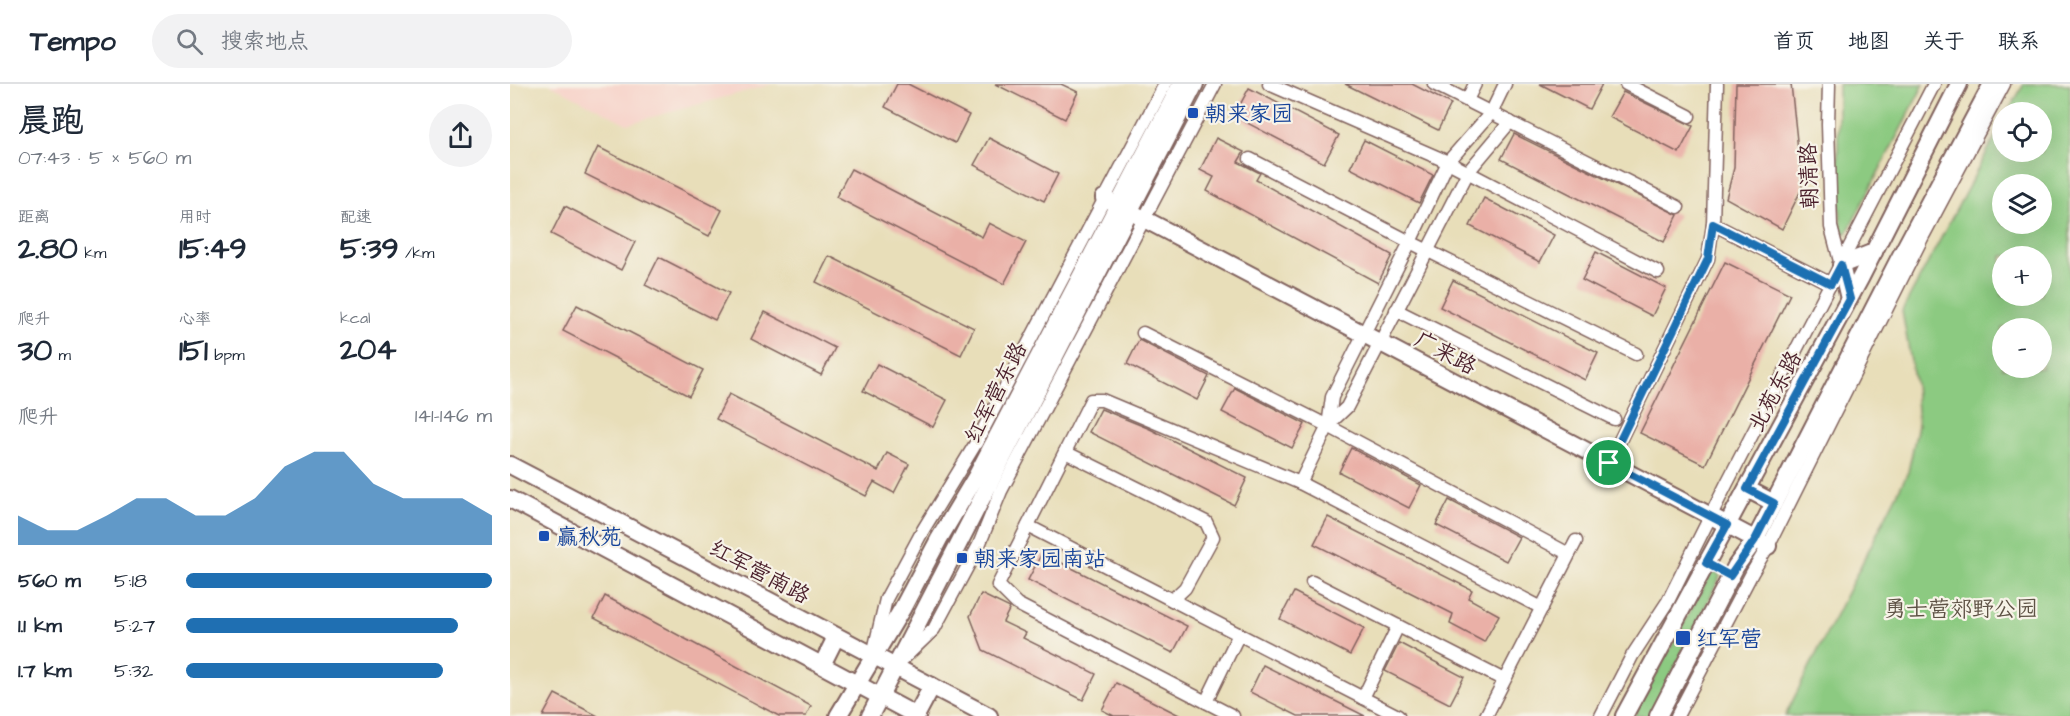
<!DOCTYPE html>
<html lang="zh">
<meta charset="utf-8">
<style>
:root{--surface:#fff;--page:#f2f2f3;--text:#1f2937;--muted:#747a83;--line:#e0e1e3;--accent:#1f6fb2}
body{margin:0;font-family:"Architects Daughter","LXGW WenKai TC",sans-serif;background:var(--page);color:var(--text);height:100vh;display:flex;flex-direction:column;font-size:22px;white-space:nowrap}
*{box-sizing:border-box;margin:0}
p{font-size:20px;color:var(--muted)}
.icon{flex:none;width:33px;height:33px;fill:none;stroke:currentColor;stroke-width:2;stroke-linecap:round;stroke-linejoin:round}
.map{position:relative;flex:1;overflow:hidden}
.drawer{display:flex;flex-direction:column;background:var(--surface);width:510px}
.drawer>*{flex:none}
.buttons{position:absolute;left:1482px;top:18px;display:grid;gap:12px}
.buttons a{display:grid;place-items:center;width:60px;height:60px;border-radius:50%;background:var(--surface);box-shadow:0 6px 24px #0002;font-size:30px}
.pin{position:absolute;display:grid;place-items:center;width:51px;height:51px;color:#fff;margin:-26px;border:3px solid #fff;border-radius:50%;box-shadow:0 2px 6px #0007}
.round{display:grid;place-items:center;flex:none;width:63px;height:63px;border-radius:32px;background:var(--page)}
.head{display:flex;align-items:center;justify-content:space-between;height:102px;padding:0 18px}
h1{font-size:33px;font-weight:700;line-height:45px}
.metrics{display:grid;grid-template-columns:repeat(3,1fr);gap:9px;height:102px;padding:6px 18px}
.metrics div{display:grid;align-content:center}
.metrics b{font-size:30px;font-weight:700}
.metrics small{font-size:16px;font-weight:400}
.metrics p{font-size:16px}
.chart{height:168px;padding:12px 18px}
.chart p{display:flex;justify-content:space-between}
.chart svg{width:100%;height:108px;margin-top:6px;fill:var(--accent);opacity:.7}
ul{padding:0 18px;list-style:none;font-size:20px}
li{display:grid;grid-template-columns:96px 72px 1fr;align-items:center;height:45px}
li i{height:15px;border-radius:8px;background:var(--accent)}
header{display:flex;align-items:center;gap:36px;box-sizing:border-box;height:84px;padding:0 30px;background:var(--surface);border-bottom:2px solid var(--line)}
header strong{font-size:28px}
nav{display:flex;gap:33px;margin-inline-start:auto;font-size:21px}
.search{width:420px;height:54px;background:var(--page);display:flex;align-items:center;gap:15px;box-sizing:border-box;padding:0 21px;border-radius:33px;color:var(--muted);font-size:22px}
main{display:flex;flex:1;min-height:0}
.map>svg:first-child{display:block}
.built{fill:#f7d1c8}
.green{fill:#8cca81;stroke:#6b7456;stroke-width:1.5;fill-rule:evenodd}
.building{fill:#eab0a7}
.lines{fill:none;stroke-linecap:round;stroke-linejoin:round}
.street-casing{stroke:#81625d;stroke-width:15}
.secondary-casing{stroke:#81625d;stroke-width:20}
.street{stroke:#fff;stroke-width:12}
.secondary{stroke:#fff;stroke-width:16}
.route-casing{stroke:#fff;stroke-width:12}
.route{stroke:#1f6fb2;stroke-width:8}
.transit-dot{fill:#1a4fb4;stroke:#f7f3e8;stroke-width:2}
.labels{text-anchor:middle;stroke-width:4.5;stroke-linejoin:round;paint-order:stroke}
.transit-label{font-size:22px;fill:#164399;stroke:#f7f3e8;text-anchor:start}
.street-label{font-size:22px;fill:#4a1f2b;stroke:#f7f3e8}
.park-label{font-size:22px;fill:#5e5245;stroke:#f7f3e8}
</style>
<header>
<strong>Tempo</strong>
<div class="search"><svg class="icon" aria-label="search" viewBox="0 0 24 24"><circle cx="10" cy="10" r="6"/><path d="M15 15l6 6"/></svg>搜索地点</div>
<nav><a>首页</a><a>地图</a><a>关于</a><a>联系</a></nav>
</header>
<main>
<section class="drawer">
<div class="head"><div><h1>晨跑</h1><p>07:43 · 5 × 560 m</p></div><a class="round"><svg class="icon" aria-label="share" viewBox="0 0 24 24"><path d="M12 15V3M7 8l5-5 5 5M5 13v7h14v-7"/></svg></a></div>
<div class="metrics">
<div><p>距离</p><b>2.80<small> km</small></b></div>
<div><p>用时</p><b>15:49</b></div>
<div><p>配速</p><b>5:39<small> /km</small></b></div>
</div>
<div class="metrics">
<div><p>爬升</p><b>30<small> m</small></b></div>
<div><p>心率</p><b>151<small> bpm</small></b></div>
<div><p>kcal</p><b>204</b></div>
</div>
<div class="chart"><p><span>爬升</span>141–146 m</p>
<svg viewBox="0 0 160 44" preserveAspectRatio="none"><path d="M0 44V32L10 38L20 38L30 32L40 25L50 25L60 32L70 32L80 25L90 12L100 6L110 6L120 19L130 25L140 25L150 25L160 32V44z"/></svg>
</div>
<ul>
<li><b>560 m</b>5:18<i style="width:100%"></i></li>
<li><b>1.1 km</b>5:27<i style="width:89%"></i></li>
<li><b>1.7 km</b>5:32<i style="width:84%"></i></li>
</ul>
</section>
<div class="map">
<svg width="1560" height="632" viewBox="0 0 1560 632">
<rect width="100%" height="100%" fill="#f7f3e8"/>
<filter id="ink" filterUnits="userSpaceOnUse"><feTurbulence type="fractalNoise" baseFrequency=".0167" numOctaves="2"/><feDisplacementMap in="SourceGraphic" scale="12" xChannelSelector="R" yChannelSelector="G"/><feConvolveMatrix kernelMatrix="1 2 1 2 8 2 1 2 1" color-interpolation-filters="sRGB"/></filter>
<filter id="wash" filterUnits="userSpaceOnUse"><feTurbulence type="fractalNoise" baseFrequency=".008" numOctaves="4" result="noise"/><feDisplacementMap in="SourceGraphic" scale="24" xChannelSelector="R" yChannelSelector="G"/><feGaussianBlur stdDeviation="1.35" result="paint"/><feColorMatrix in="noise" values="0 0 0 0 0 0 0 0 0 0 0 0 0 0 0 0 0 1.4 0 .05"/><feComposite in="paint" operator="in"/></filter>
<g filter="url(#wash)">
<rect width="100%" height="100%" fill="#e8deb9"/>
<path class="built" d="M40,0H263L117,40Z"/>
<g class="green">
<path d="M1328,0H1414L1337,149H1332L1331,144L1328,86Z"/>
<path d="M1514,0H1560V632H1275L1398,388L1408,341L1405,300L1392,227L1492,40V68H1532V28H1498ZM1532,100V140H1492V100ZM1492,172H1532V212H1492ZM1492,244H1532V284H1492Z"/>
<path d="M1205,488L1210,492L1209,495L1141,632H1124L1201,489Z"/>
</g>
<g id="blocks">
<g class="building">
<path d="M387,0H398L459,31L445,59L375,23Z"/>
<path d="M485,0H551L568,8L555,35Z"/>
<path d="M835,0H902L941,20L928,46Z"/>
<path d="M1030,0H1092L1079,25Z"/>
<path d="M1226,0H1281L1292,104L1272,145L1216,114L1224,84Z"/>
<path d="M739,4L829,51L814,79L724,32Z"/>
<path d="M1113,8L1183,42L1169,69L1099,33Z"/>
<path d="M1004,50L1168,131L1154,158L991,75Z"/>
<path d="M479,54L548,90L534,117L464,81Z"/>
<path d="M706,54L734,68L728,78L750,89L746,96L882,171L868,199L697,107L704,93L690,86Z"/>
<path d="M854,56L923,91L909,119L840,84Z"/>
<path d="M88,63L212,126L199,152L75,90Z"/>
<path d="M341,85L472,153L479,139L516,158L494,200L326,113Z"/>
<path d="M974,114L1044,151L1030,178L960,142Z"/>
<path d="M55,122L125,158L111,186L41,150Z"/>
<path d="M1086,168L1156,204L1142,232L1072,196Z"/>
<path d="M319,172L464,244L451,271L306,198Z"/>
<path d="M149,173L219,209L205,236L135,201Z"/>
<path d="M1215,178L1280,210L1195,381L1130,349Z"/>
<path d="M943,196L1088,269L1075,296L930,223Z"/>
<path d="M67,221L193,286L179,312L53,247Z"/>
<path d="M255,228L325,264L311,291L241,255Z"/>
<path d="M629,256L699,292L687,316L617,280Z"/>
<path d="M367,280L437,316L423,343L353,307Z"/>
<path d="M725,304L795,340L782,364L712,328Z"/>
<path d="M219,310L368,387L377,369L399,380L384,409L364,398L356,412L206,335Z"/>
<path d="M591,325L640,345L737,394L724,421L579,348Z"/>
<path d="M841,364L911,401L899,424L829,388Z"/>
<path d="M939,416L1009,453L996,477L926,441Z"/>
<path d="M818,433L962,506L958,514L989,531L974,558L940,540L943,530L804,460Z"/>
<path d="M532,469L677,542L663,569L518,496Z"/>
<path d="M784,508L854,544L840,571L770,535Z"/>
<path d="M471,510L500,524L493,538L516,549L513,554L586,590L573,616L473,566L460,532Z"/>
<path d="M95,512L301,622L296,632H269L84,534Z"/>
<path d="M889,559L954,593L940,620L875,587Z"/>
<path d="M753,581L855,632H788L740,608Z"/>
<path d="M606,599L671,632H604L592,626Z"/>
<path d="M45,610L88,632H33Z"/>
</g>
</g>
</g>
<g filter="url(#ink)">
<use href="#blocks" fill-opacity="0" stroke="#81625d" stroke-width="1.5"/>
<g class="lines">
<defs>
<g id="street">
<path d="M759,0L938,78L1148,188"/>
<path d="M924,0L1168,123"/>
<path d="M1116,0L1179,32"/>
<path d="M1319,0L1318,40L1321,143L1331,181"/>
<path d="M957,16L965,0"/>
<path d="M740,75L900,158L1126,270"/>
<path d="M1203,140L1321,200"/>
<path d="M886,226L1104,335"/>
<path d="M633,249L818,342L1059,470"/>
<path d="M818,341L837,323L958,88L1000,38"/>
<path d="M1099,379L1198,175L1203,140L1207,0"/>
<path d="M790,399L818,342L822,313L900,158L938,78L981,29L995,0"/>
<path d="M518,442L662,516L675,504L703,453L696,438L555,368"/>
<path d="M802,498L994,596"/>
<path d="M662,516L888,632"/>
<path d="M365,562L376,515L413,446L466,359L655,0"/>
<path d="M393,575L424,545L469,461L491,407L705,0"/>
<path d="M853,614L888,542"/>
<path d="M696,618L729,550"/>
<path d="M723,632L507,520L488,501L581,316H592L790,399L1032,524"/>
<path d="M976,632L1066,457"/>
<path d="M1091,632L1122,572L1158,517L1217,399L1424,0"/>
<path d="M1167,632L1242,489L1258,462L1412,154L1494,0"/>
</g>
<g id="secondary">
<path d="M594,114L1258,462"/>
<path d="M1339,215L1331,181L1364,168"/>
<path d="M0,381L479,632"/>
<path d="M1237,405L1264,419"/>
<path d="M0,415L407,632"/>
<path d="M312,581L326,553"/>
<path d="M328,632L392,525L429,455L467,391L671,0"/>
<path d="M360,632L685,0"/>
<path d="M406,632L422,602"/>
<path d="M1114,632L1351,193L1449,0"/>
<path d="M1148,632L1226,482L1245,456L1389,175L1482,0"/>
</g>
</defs>
<use href="#street" class="street-casing"/>
<use href="#secondary" class="secondary-casing"/>
<use href="#street" class="street"/>
<use href="#secondary" class="secondary"/>
</g>
</g>
<g class="lines" filter="url(#ink)">
<defs>
<path id="route" d="M1203,140L1321,200L1331,181L1340,215L1237,405L1264,419L1245,456L1220,492L1196,479L1217,441L1099,379L1198,175Z"/>
</defs>
<use href="#route" class="route-casing"/>
<use href="#route" class="route"/>
</g>
<g class="transit-dot">
<rect x="677" y="23" width="12" height="12" rx="3"/>
<rect x="28" y="446" width="12" height="12" rx="3"/>
<rect x="446" y="468" width="12" height="12" rx="3"/>
<rect x="1165" y="546" width="16" height="16" rx="3"/>
</g>
<g class="labels">
<g class="transit-label">
<text x="695" y="37">朝来家园</text>
<text x="46" y="460">赢秋苑</text>
<text x="464" y="482">朝来家园南站</text>
<text x="1186" y="562">红军营</text>
</g>
<g class="street-label">
<text transform="translate(1298 92) rotate(-92)" y="8">朝清路</text>
<text transform="translate(936 268) rotate(28)" y="8">广来路</text>
<text transform="translate(1264 307) rotate(-62)" y="8">北苑东路</text>
<text transform="translate(485 308) rotate(-63)" y="8">红军营东路</text>
<text transform="translate(250 487) rotate(28)" y="8">红军营南路</text>
</g>
<g class="park-label">
<text x="1451" y="532">勇士营郊野公园</text>
</g>
</g>
</svg>
<div class="buttons">
<a><svg class="icon" aria-label="locate" viewBox="0 0 24 24"><circle cx="12" cy="12" r="6"/><path d="M12 2v4M12 18v4M2 12h4M18 12h4"/></svg></a>
<a><svg class="icon" aria-label="layers" viewBox="0 0 24 24"><path d="M12 4l9 5-9 5-9-5zM3 14l9 5 9-5"/></svg></a>
<a>+</a>
<a>−</a>
</div>
<div class="pin" style="left:1099px;top:379px;background:#1e9e55"><svg class="icon" aria-label="arrive" viewBox="0 0 24 24"><path d="M6 21V4h12l-3 4 3 4H6"/></svg></div>
</div>
</main>
